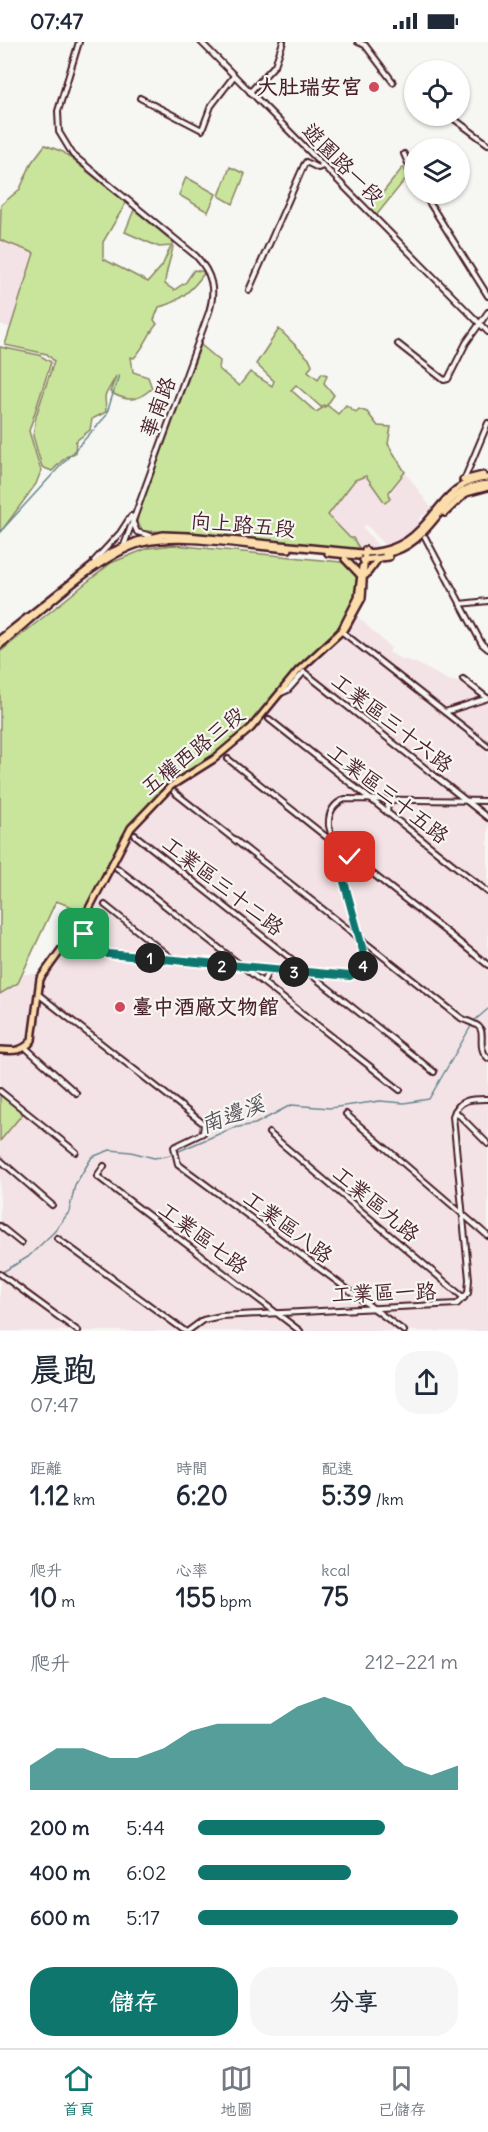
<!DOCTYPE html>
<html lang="zh-TW">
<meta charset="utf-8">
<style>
:root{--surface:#fff;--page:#f6f6f7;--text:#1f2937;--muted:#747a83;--line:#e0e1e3;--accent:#0f766e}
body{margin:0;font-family:Delius,"LXGW WenKai TC",sans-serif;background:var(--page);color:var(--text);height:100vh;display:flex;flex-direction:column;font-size:22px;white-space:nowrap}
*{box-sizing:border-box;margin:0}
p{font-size:20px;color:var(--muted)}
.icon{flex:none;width:33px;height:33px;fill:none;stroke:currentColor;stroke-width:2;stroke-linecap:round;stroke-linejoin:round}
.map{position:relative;height:1289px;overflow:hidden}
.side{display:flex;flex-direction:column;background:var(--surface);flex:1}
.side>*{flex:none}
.buttons{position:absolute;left:404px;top:18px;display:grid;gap:12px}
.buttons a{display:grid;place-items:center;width:66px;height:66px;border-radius:50%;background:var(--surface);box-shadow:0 2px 4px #0004;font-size:30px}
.pin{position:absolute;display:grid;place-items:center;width:51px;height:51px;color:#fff;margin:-26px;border-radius:12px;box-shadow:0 3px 9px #0006}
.km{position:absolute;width:30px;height:30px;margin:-15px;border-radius:50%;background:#222;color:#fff;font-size:16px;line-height:30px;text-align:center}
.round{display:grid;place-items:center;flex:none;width:63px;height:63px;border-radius:24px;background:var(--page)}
.head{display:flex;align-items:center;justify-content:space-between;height:102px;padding:0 30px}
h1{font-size:33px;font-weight:700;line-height:45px}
.figures{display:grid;grid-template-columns:repeat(3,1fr);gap:9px;height:102px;padding:6px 30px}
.figures div{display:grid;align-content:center}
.figures b{font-size:26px;font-weight:700}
.figures small{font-size:16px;font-weight:400}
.figures p{font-size:16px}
.chart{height:168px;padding:12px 30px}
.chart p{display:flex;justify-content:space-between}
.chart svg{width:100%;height:108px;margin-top:6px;fill:var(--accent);opacity:.7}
.primary-button{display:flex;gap:12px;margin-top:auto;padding:12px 30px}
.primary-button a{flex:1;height:69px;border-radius:24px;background:var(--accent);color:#fff;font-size:24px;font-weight:700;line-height:69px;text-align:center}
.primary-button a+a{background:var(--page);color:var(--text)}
ul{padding:0 30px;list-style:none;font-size:20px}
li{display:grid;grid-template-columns:96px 72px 1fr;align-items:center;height:45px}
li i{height:15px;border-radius:8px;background:var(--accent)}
.status{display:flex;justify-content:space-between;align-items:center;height:42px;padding:0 30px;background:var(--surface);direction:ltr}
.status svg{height:16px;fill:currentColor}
.tab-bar{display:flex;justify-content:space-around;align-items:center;height:84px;border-top:2px solid var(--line);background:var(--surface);font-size:16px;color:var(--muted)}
.tab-bar a{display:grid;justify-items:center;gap:3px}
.tab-bar .active{color:var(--accent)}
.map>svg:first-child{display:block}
.built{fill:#f4e3e6}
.green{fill:#c9e59c;stroke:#8a8264;stroke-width:1.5;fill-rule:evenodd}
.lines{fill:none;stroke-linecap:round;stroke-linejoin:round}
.stream{stroke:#67878f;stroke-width:1.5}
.minor-casing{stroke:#4a1f2b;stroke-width:8}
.major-casing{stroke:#4a1f2b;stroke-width:10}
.minor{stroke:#f6f6f2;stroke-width:4}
.major{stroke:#faddab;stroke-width:5}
.route-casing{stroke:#fff;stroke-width:12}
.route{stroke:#0f766e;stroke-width:8}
.poi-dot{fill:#d1495b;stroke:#f6f6f2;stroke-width:2}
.labels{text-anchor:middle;stroke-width:4.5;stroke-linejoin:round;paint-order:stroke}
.poi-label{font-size:21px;font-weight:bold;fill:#4a1f2b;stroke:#f6f6f2;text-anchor:end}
.street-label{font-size:21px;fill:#4a1f2b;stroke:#f6f6f2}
.water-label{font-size:22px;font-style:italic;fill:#59535d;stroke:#f6f6f2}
</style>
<div class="status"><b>07:47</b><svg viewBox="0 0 49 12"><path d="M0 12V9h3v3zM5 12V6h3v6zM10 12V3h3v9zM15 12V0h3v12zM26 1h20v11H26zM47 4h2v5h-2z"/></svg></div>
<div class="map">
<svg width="488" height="1289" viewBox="0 0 488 1289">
<rect width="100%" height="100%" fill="#f6f6f2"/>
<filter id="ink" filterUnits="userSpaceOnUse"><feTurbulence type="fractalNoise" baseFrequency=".0167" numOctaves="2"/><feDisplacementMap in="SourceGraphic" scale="12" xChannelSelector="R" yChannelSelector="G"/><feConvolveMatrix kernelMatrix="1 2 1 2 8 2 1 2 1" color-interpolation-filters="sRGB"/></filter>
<g filter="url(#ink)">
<g class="built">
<path d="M0,198L34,211L11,286L0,282Z"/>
<path d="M405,430L432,467L418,477L421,480L406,494L385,504L367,483L363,485L379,505L359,506L353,496L350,497L328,473L356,438L366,434L384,461Z"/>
<path d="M358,575L391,606L389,610L397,615L418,622L448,638L467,642L480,654L488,651V1289H0V952L18,941L23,932H40L84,878L132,787L173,746L212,723L256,686L307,628L340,599Z"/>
</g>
<g class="green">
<path d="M45,103L63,110L126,161L103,200V217L148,240L162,224L171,204L159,205L125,190L134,168L173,200C175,207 165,227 165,242L174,248L186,240L194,228L205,230C194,246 178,261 159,265L154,278L157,282C149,291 144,306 134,316L131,315L133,330L148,335L152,346C137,360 127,360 110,350L116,334L105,354L106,370L92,377L90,388L76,399L75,411L66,415L52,429L42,425L33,394L36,374L54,319L47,312L5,303L34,211L0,198L1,163L20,147L32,120Z"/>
<path d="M230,125L245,132L233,162L219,154Z"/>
<path d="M403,125L408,134L375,175L370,170L374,163L371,158L378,150L381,153Z"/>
<path d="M186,135L216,152L208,170L179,153Z"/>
<path d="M279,287L310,318L312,323L308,329L318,337L322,331L327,333L324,341L334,353L327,363L338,372L346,363L356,370L359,367L367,370L378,384L391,385L388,402L405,430L389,450L390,457L385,461L366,434L355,438L328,473L350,496H353L359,506L355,508L190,490L143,489L137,480L138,474L201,303L220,319L219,327L239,344L250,330L272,344L274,339L256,322ZM296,343L321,365L324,363L326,364L316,370L291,348Z"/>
<path d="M0,305L39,313L51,320L29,389L41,429L36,442L0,491Z"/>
<path d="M174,503L341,520L348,523L357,533C357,544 357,555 352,565C341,587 317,605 300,623C282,643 268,669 247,686C203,722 157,748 122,794L83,876L71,889L64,885L72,865L56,859L18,941L0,952V610L111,521L148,506Z"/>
<path d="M0,1049L25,1069L0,1099Z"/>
</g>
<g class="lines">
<g class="stream">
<path d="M0,490L106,374L119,333"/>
<path d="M1,1231L28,1215L54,1190L69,1170L75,1143L92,1115L110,1108L131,1110L154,1116L167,1114L233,1086L255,1082L291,1063L330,1066L380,1059L404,1061L429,1057L474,979L488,967"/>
</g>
<defs>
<g id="minor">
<path d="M79,0L58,69L59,90L73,113L196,214C212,231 216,248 209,270L123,506"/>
<path d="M201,0L488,290"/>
<path d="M358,0L365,3L393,40"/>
<path d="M250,50L275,23L283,0"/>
<path d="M140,56L202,88L211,64L234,34"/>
<path d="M450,74L488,102"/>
<path d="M404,112L414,135"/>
<path d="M424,152L488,254"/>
<path d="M249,248L304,123L306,120L318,126L323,124"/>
<path d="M398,302L444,338L448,337L466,301L488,270"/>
<path d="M464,438L488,381"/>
<path d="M132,478L137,490L151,494"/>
<path d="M425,495L482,602L488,607"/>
<path d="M94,519L120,491L131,474"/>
<path d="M460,562L488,559"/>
<path d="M341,589L488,704"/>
<path d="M463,637L487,656"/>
<path d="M279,652L288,648L304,630L488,776"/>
<path d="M445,670L488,656"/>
<path d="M269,677L488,850"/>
<path d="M228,717L488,923"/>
<path d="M174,750L461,976C466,979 475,981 479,985C486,992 476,1005 488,1016"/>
<path d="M387,770L388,762L393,758"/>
<path d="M135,793L434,1030"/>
<path d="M340,824L344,818L352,815"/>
<path d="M117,826L400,1048"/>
<path d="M105,863L175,919"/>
<path d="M84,892L108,912"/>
<path d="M61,908L350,934L361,927L365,916L329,784C328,771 333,762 345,757L488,759"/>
<path d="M263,940L269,928"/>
<path d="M38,952L204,1082L203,1091L174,1105L178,1122L404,1289"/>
<path d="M26,1006L76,1051"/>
<path d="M0,1049L76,1110"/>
<path d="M455,1069L488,1102"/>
<path d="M346,1072L488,1194"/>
<path d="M269,1091L464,1256"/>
<path d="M0,1118L52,1163"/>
<path d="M104,1124L97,1134L300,1289"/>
<path d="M0,1184L21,1201"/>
<path d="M57,1196L185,1289"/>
<path d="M0,1232L78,1289"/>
<path d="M188,1289L203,1278L221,1274L457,1262L468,1251L469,1237L453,1074C459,1056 472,1057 488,1057"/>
</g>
<g id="major">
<path d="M463,438L483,433"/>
<path d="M445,471L466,451L488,445"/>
<path d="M328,511L358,514"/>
<path d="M385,512C437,502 438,444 488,442"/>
<path d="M345,517L362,535"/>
<path d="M363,518L389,515"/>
<path d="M366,533L378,517"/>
<path d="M341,589L358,556L362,525"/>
<path d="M0,597L109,511L137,499L163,493L188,494L362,511C437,511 430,439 488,436"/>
<path d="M0,603C35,574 99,512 142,501C183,491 246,504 289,507"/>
<path d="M0,1008C13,1009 24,1010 32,998L40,937L84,876L131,786L171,744L214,717L251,686L298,629L346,585L362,556L365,508"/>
</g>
</defs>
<use href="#minor" class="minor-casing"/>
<use href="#major" class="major-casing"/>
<use href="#minor" class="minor"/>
<use href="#major" class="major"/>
</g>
</g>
<g class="lines" filter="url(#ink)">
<defs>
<path id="route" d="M84,892L108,912L350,934L361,927L365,916L340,825L350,815"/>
</defs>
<use href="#route" class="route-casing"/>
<use href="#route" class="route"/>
</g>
<g class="poi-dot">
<circle cx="374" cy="45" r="6"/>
<circle cx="120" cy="965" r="6"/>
</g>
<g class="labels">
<g class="poi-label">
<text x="362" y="52">大肚瑞安宮</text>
<text x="132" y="972" text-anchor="start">臺中酒廠文物館</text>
</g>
<g class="street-label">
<text transform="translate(343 122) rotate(45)" y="7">遊園路一段</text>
<text transform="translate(158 365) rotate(-69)" y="7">華南路</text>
<text transform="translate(243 483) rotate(5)" y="7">向上路五段</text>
<text transform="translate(392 681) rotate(38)" y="7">工業區三十六路</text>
<text transform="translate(193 709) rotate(-39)" y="7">五權西路三段</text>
<text transform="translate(388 752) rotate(38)" y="7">工業區三十五路</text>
<text transform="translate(223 844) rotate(38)" y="7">工業區三十二路</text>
<text transform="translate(376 1162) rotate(40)" y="7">工業區九路</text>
<text transform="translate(288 1185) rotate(37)" y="7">工業區八路</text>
<text transform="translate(203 1196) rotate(37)" y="7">工業區七路</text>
<text transform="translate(384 1251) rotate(-2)" y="7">工業區一路</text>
</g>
<g class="water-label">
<text transform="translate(232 1072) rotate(-21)" y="8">南邊溪</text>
</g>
</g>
</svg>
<div class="buttons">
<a><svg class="icon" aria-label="locate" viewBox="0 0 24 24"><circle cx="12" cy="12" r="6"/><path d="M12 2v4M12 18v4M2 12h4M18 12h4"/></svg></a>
<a><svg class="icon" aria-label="layers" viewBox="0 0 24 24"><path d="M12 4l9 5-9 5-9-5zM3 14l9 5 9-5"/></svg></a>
</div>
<div class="pin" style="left:84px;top:892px;background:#1e9e55"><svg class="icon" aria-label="arrive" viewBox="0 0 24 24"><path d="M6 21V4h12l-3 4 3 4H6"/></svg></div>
<div class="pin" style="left:350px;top:815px;background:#d93025"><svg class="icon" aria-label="check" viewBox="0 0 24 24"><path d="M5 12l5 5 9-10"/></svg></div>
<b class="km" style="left:150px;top:916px">1</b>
<b class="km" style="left:222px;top:924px">2</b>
<b class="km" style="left:294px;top:930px">3</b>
<b class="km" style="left:363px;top:924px">4</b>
</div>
<section class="side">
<div class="head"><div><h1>晨跑</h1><p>07:47</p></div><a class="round"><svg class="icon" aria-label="share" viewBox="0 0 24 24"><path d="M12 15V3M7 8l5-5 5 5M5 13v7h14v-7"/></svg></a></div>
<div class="figures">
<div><p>距離</p><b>1.12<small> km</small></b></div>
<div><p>時間</p><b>6:20</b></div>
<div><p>配速</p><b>5:39<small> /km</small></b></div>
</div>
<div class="figures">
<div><p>爬升</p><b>10<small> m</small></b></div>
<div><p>心率</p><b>155<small> bpm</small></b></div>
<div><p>kcal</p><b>75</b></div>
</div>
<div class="chart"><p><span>爬升</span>212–221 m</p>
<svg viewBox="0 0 160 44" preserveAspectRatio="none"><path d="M0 44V34L10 27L20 27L30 31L40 31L50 27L60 20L70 17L80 17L90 17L100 10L110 6L120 10L130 24L140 34L150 38L160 34V44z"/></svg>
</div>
<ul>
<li><b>200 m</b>5:44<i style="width:72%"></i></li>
<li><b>400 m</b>6:02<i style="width:59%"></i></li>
<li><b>600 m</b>5:17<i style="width:100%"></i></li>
</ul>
<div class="primary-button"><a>儲存</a><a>分享</a></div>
</section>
<nav class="tab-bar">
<a class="active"><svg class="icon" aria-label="home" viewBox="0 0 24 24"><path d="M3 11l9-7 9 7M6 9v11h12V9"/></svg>首頁</a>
<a><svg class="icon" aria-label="map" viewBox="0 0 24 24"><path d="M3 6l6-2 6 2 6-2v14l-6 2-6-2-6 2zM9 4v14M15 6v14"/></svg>地圖</a>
<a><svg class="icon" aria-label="saved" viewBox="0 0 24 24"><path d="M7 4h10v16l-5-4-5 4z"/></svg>已儲存</a>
</nav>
